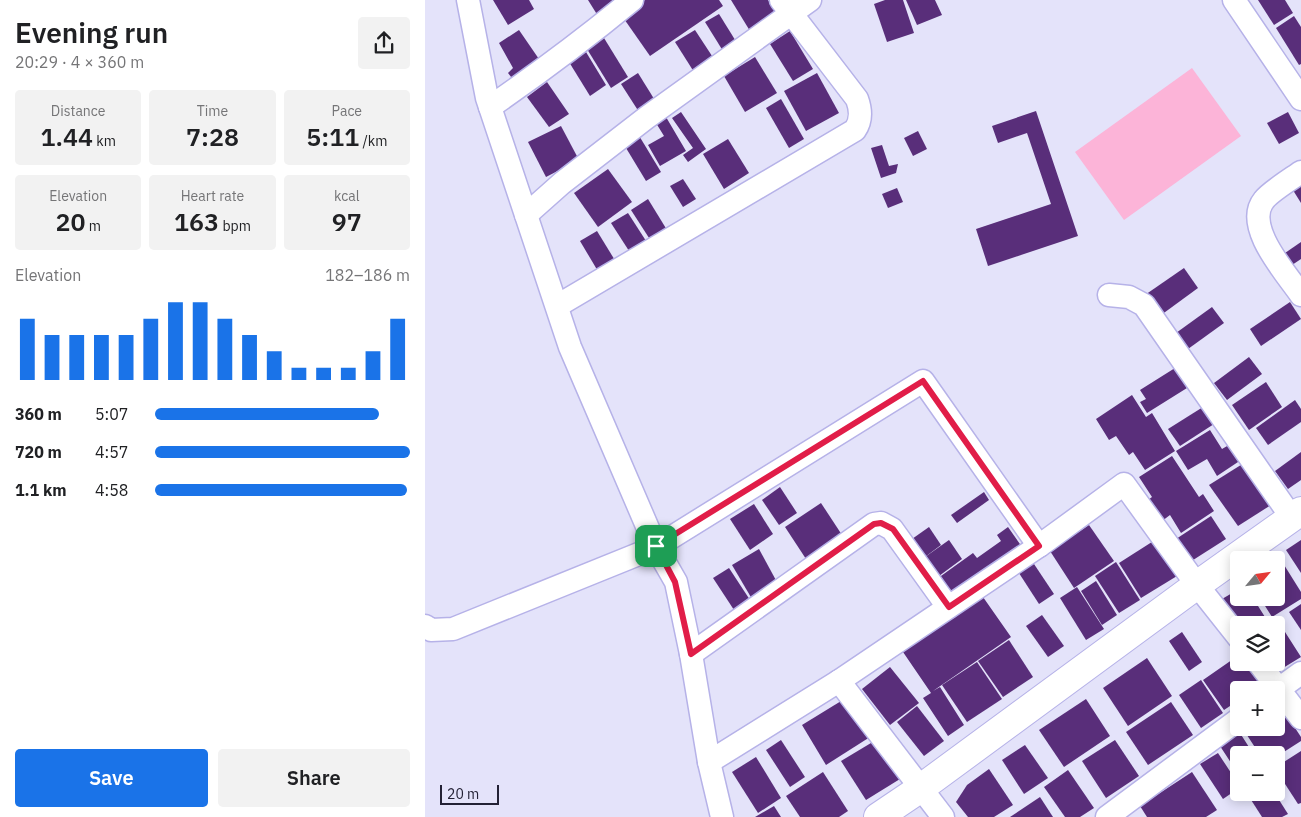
<!DOCTYPE html>
<meta charset="utf-8">
<style>
:root{--surface:#fff;--page:#f2f2f2;--text:#202124;--muted:#757577;--accent:#1a73e8}
body{margin:0;font-family:"IBM Plex Sans",sans-serif;background:var(--page);color:var(--text);height:100vh;display:flex;flex-direction:column;font-size:19px;white-space:nowrap}
*{box-sizing:border-box;margin:0}
p{font-size:16px;color:var(--muted)}
.icon{flex:none;width:28px;height:28px;fill:none;stroke:currentColor;stroke-width:2;stroke-linecap:round;stroke-linejoin:round}
.map{position:relative;flex:1;overflow:hidden}
.side{display:flex;flex-direction:column;background:var(--surface);width:425px}
.side>*{flex:none}
.needle{width:32px;rotate:61deg}
.buttons{position:absolute;left:805px;top:551px;display:grid;gap:10px}
.buttons a{display:grid;place-items:center;width:55px;height:55px;border-radius:5px;background:var(--surface);box-shadow:0 2px 12px #0003;font-size:25px}
.scale{position:absolute;left:15px;bottom:12px;width:59px;box-sizing:border-box;padding-left:5px;border:2px solid #232135;border-top:0;font-size:14px;line-height:18px;white-space:nowrap;color:#232135;-webkit-text-stroke:4px #e4e3fa;paint-order:stroke}
.pin{position:absolute;display:grid;place-items:center;width:42px;height:42px;color:#fff;margin:-21px;border-radius:10px;box-shadow:0 2px 8px #0006}
.round{display:grid;place-items:center;flex:none;width:52px;height:52px;border-radius:5px;background:var(--page)}
.summary{display:flex;align-items:center;justify-content:space-between;height:85px;padding:0 15px}
h1{font-size:28px;font-weight:600;line-height:38px}
.figures{display:grid;grid-template-columns:repeat(3,1fr);gap:8px;height:85px;padding:5px 15px}
.figures div{display:grid;align-content:center;border-radius:5px;background:var(--page);text-align:center}
.figures b{font-size:25px;font-weight:600}
.figures small{font-size:14px;font-weight:400}
.figures p{font-size:14px}
.chart{height:140px;padding:10px 15px}
.chart p{display:flex;justify-content:space-between}
.chart svg{width:100%;height:90px;margin-top:5px;stroke:var(--accent);stroke-width:6}
.primary-button{display:flex;gap:10px;margin-top:auto;padding:10px 15px}
.primary-button a{flex:1;height:58px;border-radius:5px;background:var(--accent);color:#fff;font-size:20px;font-weight:600;line-height:58px;text-align:center}
.primary-button a+a{background:var(--page);color:var(--text)}
ul{padding:0 15px;list-style:none;font-size:16px}
li{display:grid;grid-template-columns:80px 60px 1fr;align-items:center;height:38px}
li i{height:12px;border-radius:6px;background:var(--accent)}
main{display:flex;flex:1;min-height:0}
.map>svg:first-child{display:block}
.green{fill:#fcb4d8}
.building{fill:#592e7a}
.lines{fill:none;stroke-linecap:round;stroke-linejoin:round}
.minor-casing{stroke:#b6b2e8;stroke-width:25}
.tertiary-casing{stroke:#b6b2e8;stroke-width:30}
.minor{stroke:#fff;stroke-width:22}
.tertiary{stroke:#fff;stroke-width:28}
.route-casing{stroke:#fff;stroke-width:10}
.route{stroke:#e11d48;stroke-width:6}
</style>
<main>
<section class="side">
<div class="summary"><div><h1>Evening run</h1><p>20:29 · 4 × 360 m</p></div><a class="round"><svg class="icon" aria-label="share" viewBox="0 0 24 24"><path d="M12 15V3M7 8l5-5 5 5M5 13v7h14v-7"/></svg></a></div>
<div class="figures">
<div><p>Distance</p><b>1.44<small> km</small></b></div>
<div><p>Time</p><b>7:28</b></div>
<div><p>Pace</p><b>5:11<small> /km</small></b></div>
</div>
<div class="figures">
<div><p>Elevation</p><b>20<small> m</small></b></div>
<div><p>Heart rate</p><b>163<small> bpm</small></b></div>
<div><p>kcal</p><b>97</b></div>
</div>
<div class="chart"><p><span>Elevation</span>182–186 m</p>
<svg viewBox="0 0 160 44" preserveAspectRatio="none"><path d="M5 44V14M15 44V22M25 44V22M35 44V22M45 44V22M55 44V14M65 44V6M75 44V6M85 44V14M95 44V22M105 44V30M115 44V38M125 44V38M135 44V38M145 44V30M155 44V14"/></svg>
</div>
<ul>
<li><b>360 m</b>5:07<i style="width:88%"></i></li>
<li><b>720 m</b>4:57<i style="width:100%"></i></li>
<li><b>1.1 km</b>4:58<i style="width:99%"></i></li>
</ul>
<div class="primary-button"><a>Save</a><a>Share</a></div>
</section>
<div class="map">
<svg width="876" height="817" viewBox="0 0 876 817">
<rect width="100%" height="100%" fill="#e4e3fa"/>
<path class="green" d="M767,68L816,136L699,220L650,152Z"/>
<g class="building">
<path d="M68,0H104L109,9L83,25Z"/>
<path d="M163,0H199L173,16Z"/>
<path d="M220,0H294L298,6L225,56L197,16Z"/>
<path d="M306,0H343L352,15L325,31Z"/>
<path d="M460,0H478L489,33L462,42L449,4Z"/>
<path d="M481,0H510L517,15L492,25Z"/>
<path d="M833,0H860L868,13L849,25Z"/>
<path d="M294,14L312,43L298,51L280,22Z"/>
<path d="M869,16L876,27V64L874,65L851,28Z"/>
<path d="M94,30L116,62L90,82L83,73L88,68L74,43Z"/>
<path d="M270,30L289,59L269,72L250,42Z"/>
<path d="M365,31L388,69L368,81L345,44Z"/>
<path d="M179,38L203,77L186,88L162,49Z"/>
<path d="M161,52L181,85L165,96L144,62Z"/>
<path d="M330,57L352,93L320,112L299,76Z"/>
<path d="M213,73L231,102L214,112L196,84Z"/>
<path d="M392,73L414,113L381,131L359,91Z"/>
<path d="M122,82L144,114L124,127L102,97Z"/>
<path d="M356,99L379,139L364,148L341,108Z"/>
<path d="M611,111L653,236L563,266L551,229L626,204L602,133L573,143L567,126Z"/>
<path d="M256,112L281,149L263,162L258,155L268,148L247,118Z"/>
<path d="M863,112L874,133L854,144L842,123Z"/>
<path d="M241,117L261,151L235,166L223,145L239,136L231,123Z"/>
<path d="M136,126L154,160L121,177L103,142Z"/>
<path d="M493,131L502,149L488,156L479,138Z"/>
<path d="M213,134L236,172L221,181L198,143Z"/>
<path d="M303,139L324,173L299,189L278,154Z"/>
<path d="M457,145L464,166L473,164L471,173L456,178L446,148Z"/>
<path d="M183,169L207,202L173,227L149,193Z"/>
<path d="M258,179L271,199L258,207L245,186Z"/>
<path d="M876,181V203L866,187Z"/>
<path d="M472,188L478,202L463,208L457,194Z"/>
<path d="M223,199L242,230L226,241L206,210Z"/>
<path d="M203,213L223,244L206,254L186,223Z"/>
<path d="M172,231L191,262L174,273L155,241Z"/>
<path d="M876,242V259L867,265L860,253Z"/>
<path d="M759,268L773,288L732,318L717,297Z"/>
<path d="M865,302L876,319L836,346L825,329Z"/>
<path d="M787,307L799,323L763,349L751,333Z"/>
<path d="M824,357L837,374L802,400L789,383Z"/>
<path d="M750,368L762,388L722,413L715,402L721,399L715,390Z"/>
<path d="M841,382L857,407L824,430L807,405Z"/>
<path d="M707,395L721,417L727,413L750,451L720,470L708,452L704,455L691,436L684,440L671,419Z"/>
<path d="M870,400L876,409V422L843,445L831,428Z"/>
<path d="M778,407L789,424L755,446L743,429Z"/>
<path d="M785,430L797,449L809,442L819,458L792,476L782,459L763,470L751,451Z"/>
<path d="M876,452V480L863,489L850,471Z"/>
<path d="M747,456L774,497L778,494L789,511L756,533L745,515L737,521L723,500L727,497L714,477Z"/>
<path d="M819,463L846,505L813,526L784,485Z"/>
<path d="M355,487L372,513L354,525L337,500Z"/>
<path d="M559,492L564,500L532,523L526,515Z"/>
<path d="M396,503L419,538L383,562L360,527Z"/>
<path d="M329,504L348,534L325,550L305,519Z"/>
<path d="M786,516L801,539L765,562L751,539Z"/>
<path d="M664,525L689,561L649,588L625,551Z"/>
<path d="M504,527L516,545L500,557L487,539Z"/>
<path d="M583,527L597,547L523,600L509,581L548,553L552,558L576,541L572,535Z"/>
<path d="M524,540L537,559L514,576L500,557Z"/>
<path d="M730,540L752,576L716,598L694,563Z"/>
<path d="M876,540V573L861,550Z"/>
<path d="M334,549L353,584L327,599L307,565Z"/>
<path d="M856,560L876,592V599L847,617L835,598H851V563Z"/>
<path d="M607,561L629,594L614,604L592,570Z"/>
<path d="M691,562L715,600L694,613L670,576Z"/>
<path d="M304,568L325,600L309,610L288,578Z"/>
<path d="M671,581L692,615L677,625L656,591Z"/>
<path d="M652,587L679,629L661,640L635,598Z"/>
<path d="M814,589V598H828L845,625H814L797,599Z"/>
<path d="M558,597L586,637L508,691L515,687L539,725L523,736L498,698L506,693L478,652Z"/>
<path d="M876,604V630L864,612Z"/>
<path d="M617,615L639,646L623,657L601,626Z"/>
<path d="M853,621L876,657L858,668L851,657V625H847Z"/>
<path d="M757,632L777,662L764,671L744,641Z"/>
<path d="M584,640L608,677L578,697L553,661Z"/>
<path d="M814,655V662H821L836,684L828,690H814V700L799,710L778,680Z"/>
<path d="M722,658L747,696L703,726L678,688Z"/>
<path d="M552,662L577,699L542,722L517,685Z"/>
<path d="M465,667L494,703L465,725L437,689Z"/>
<path d="M776,680L798,713L776,728L754,695Z"/>
<path d="M421,698L445,737L401,765L377,725Z"/>
<path d="M661,699L685,736L639,767L614,730Z"/>
<path d="M746,702L768,735L723,765L701,732Z"/>
<path d="M855,705L876,737V741L851,757V755H835L818,729L821,728H851V708Z"/>
<path d="M492,706L519,741L499,756L472,722Z"/>
<path d="M815,733L829,755H814V775L795,746Z"/>
<path d="M356,740L380,777L365,787L341,750Z"/>
<path d="M451,740L475,779L441,800L416,761Z"/>
<path d="M690,740L714,776L681,798L657,761Z"/>
<path d="M600,745L623,778L599,794L577,760Z"/>
<path d="M876,751V803L873,804L851,770V767Z"/>
<path d="M793,753L814,785V788L798,799L775,764Z"/>
<path d="M331,757L356,798L333,813L307,772Z"/>
<path d="M564,769L588,805L569,817H543L531,802L542,785Z"/>
<path d="M643,770L669,808L655,817H640L619,787Z"/>
<path d="M398,772L423,811L414,817H375L361,796Z"/>
<path d="M767,772L792,810L781,817H722L715,806Z"/>
<path d="M821,792H849L863,814L857,817H837Z"/>
<path d="M615,797L628,817H585Z"/>
<path d="M349,806L356,817H330Z"/>
</g>
<g class="lines">
<defs>
<g id="minor">
<path d="M43,0L62,98L145,347L231,547L251,582L266,654L284,762L297,817"/>
<path d="M809,0L876,99"/>
<path d="M65,107C114,73 161,38 207,0"/>
<path d="M876,172C866,179 845,192 839,200C818,226 861,273 876,295"/>
<path d="M101,215L137,183L221,118L385,0"/>
<path d="M684,295L704,297L719,305L867,518"/>
<path d="M132,306L430,130C437,120 436,110 432,99L356,0"/>
<path d="M0,626L6,630L28,629L231,547L498,381L614,546"/>
<path d="M266,654L449,524L456,523L467,529L523,607"/>
<path d="M833,662L876,718"/>
<path d="M414,681L518,817"/>
<path d="M851,691L876,673"/>
<path d="M284,762L414,681L614,546L699,484L772,585L814,638"/>
<path d="M682,817L814,719"/>
</g>
<path id="tertiary" d="M453,817L496,788L772,585L876,511"/>
</defs>
<use href="#minor" class="minor-casing"/>
<use href="#tertiary" class="tertiary-casing"/>
<use href="#minor" class="minor"/>
<use href="#tertiary" class="tertiary"/>
</g>
<g class="lines">
<defs>
<path id="route" d="M498,381L614,546L524,607L468,529L456,523L449,524L266,654L250,582L231,546Z"/>
</defs>
<use href="#route" class="route-casing"/>
<use href="#route" class="route"/>
</g>
</svg>
<div class="buttons">
<a><svg class="needle" viewBox="-14 -14 28 28"><path d="M0-13l5 13h-10z" fill="#e53935"/><path d="M0 13l5-13h-10z" fill="#757577"/></svg></a>
<a><svg class="icon" aria-label="layers" viewBox="0 0 24 24"><path d="M12 4l9 5-9 5-9-5zM3 14l9 5 9-5"/></svg></a>
<a>+</a>
<a>−</a>
</div>
<div class="scale">20 m</div>
<div class="pin" style="left:231px;top:546px;background:#1e9e55"><svg class="icon" aria-label="arrive" viewBox="0 0 24 24"><path d="M6 21V4h12l-3 4 3 4H6"/></svg></div>
</div>
</main>
